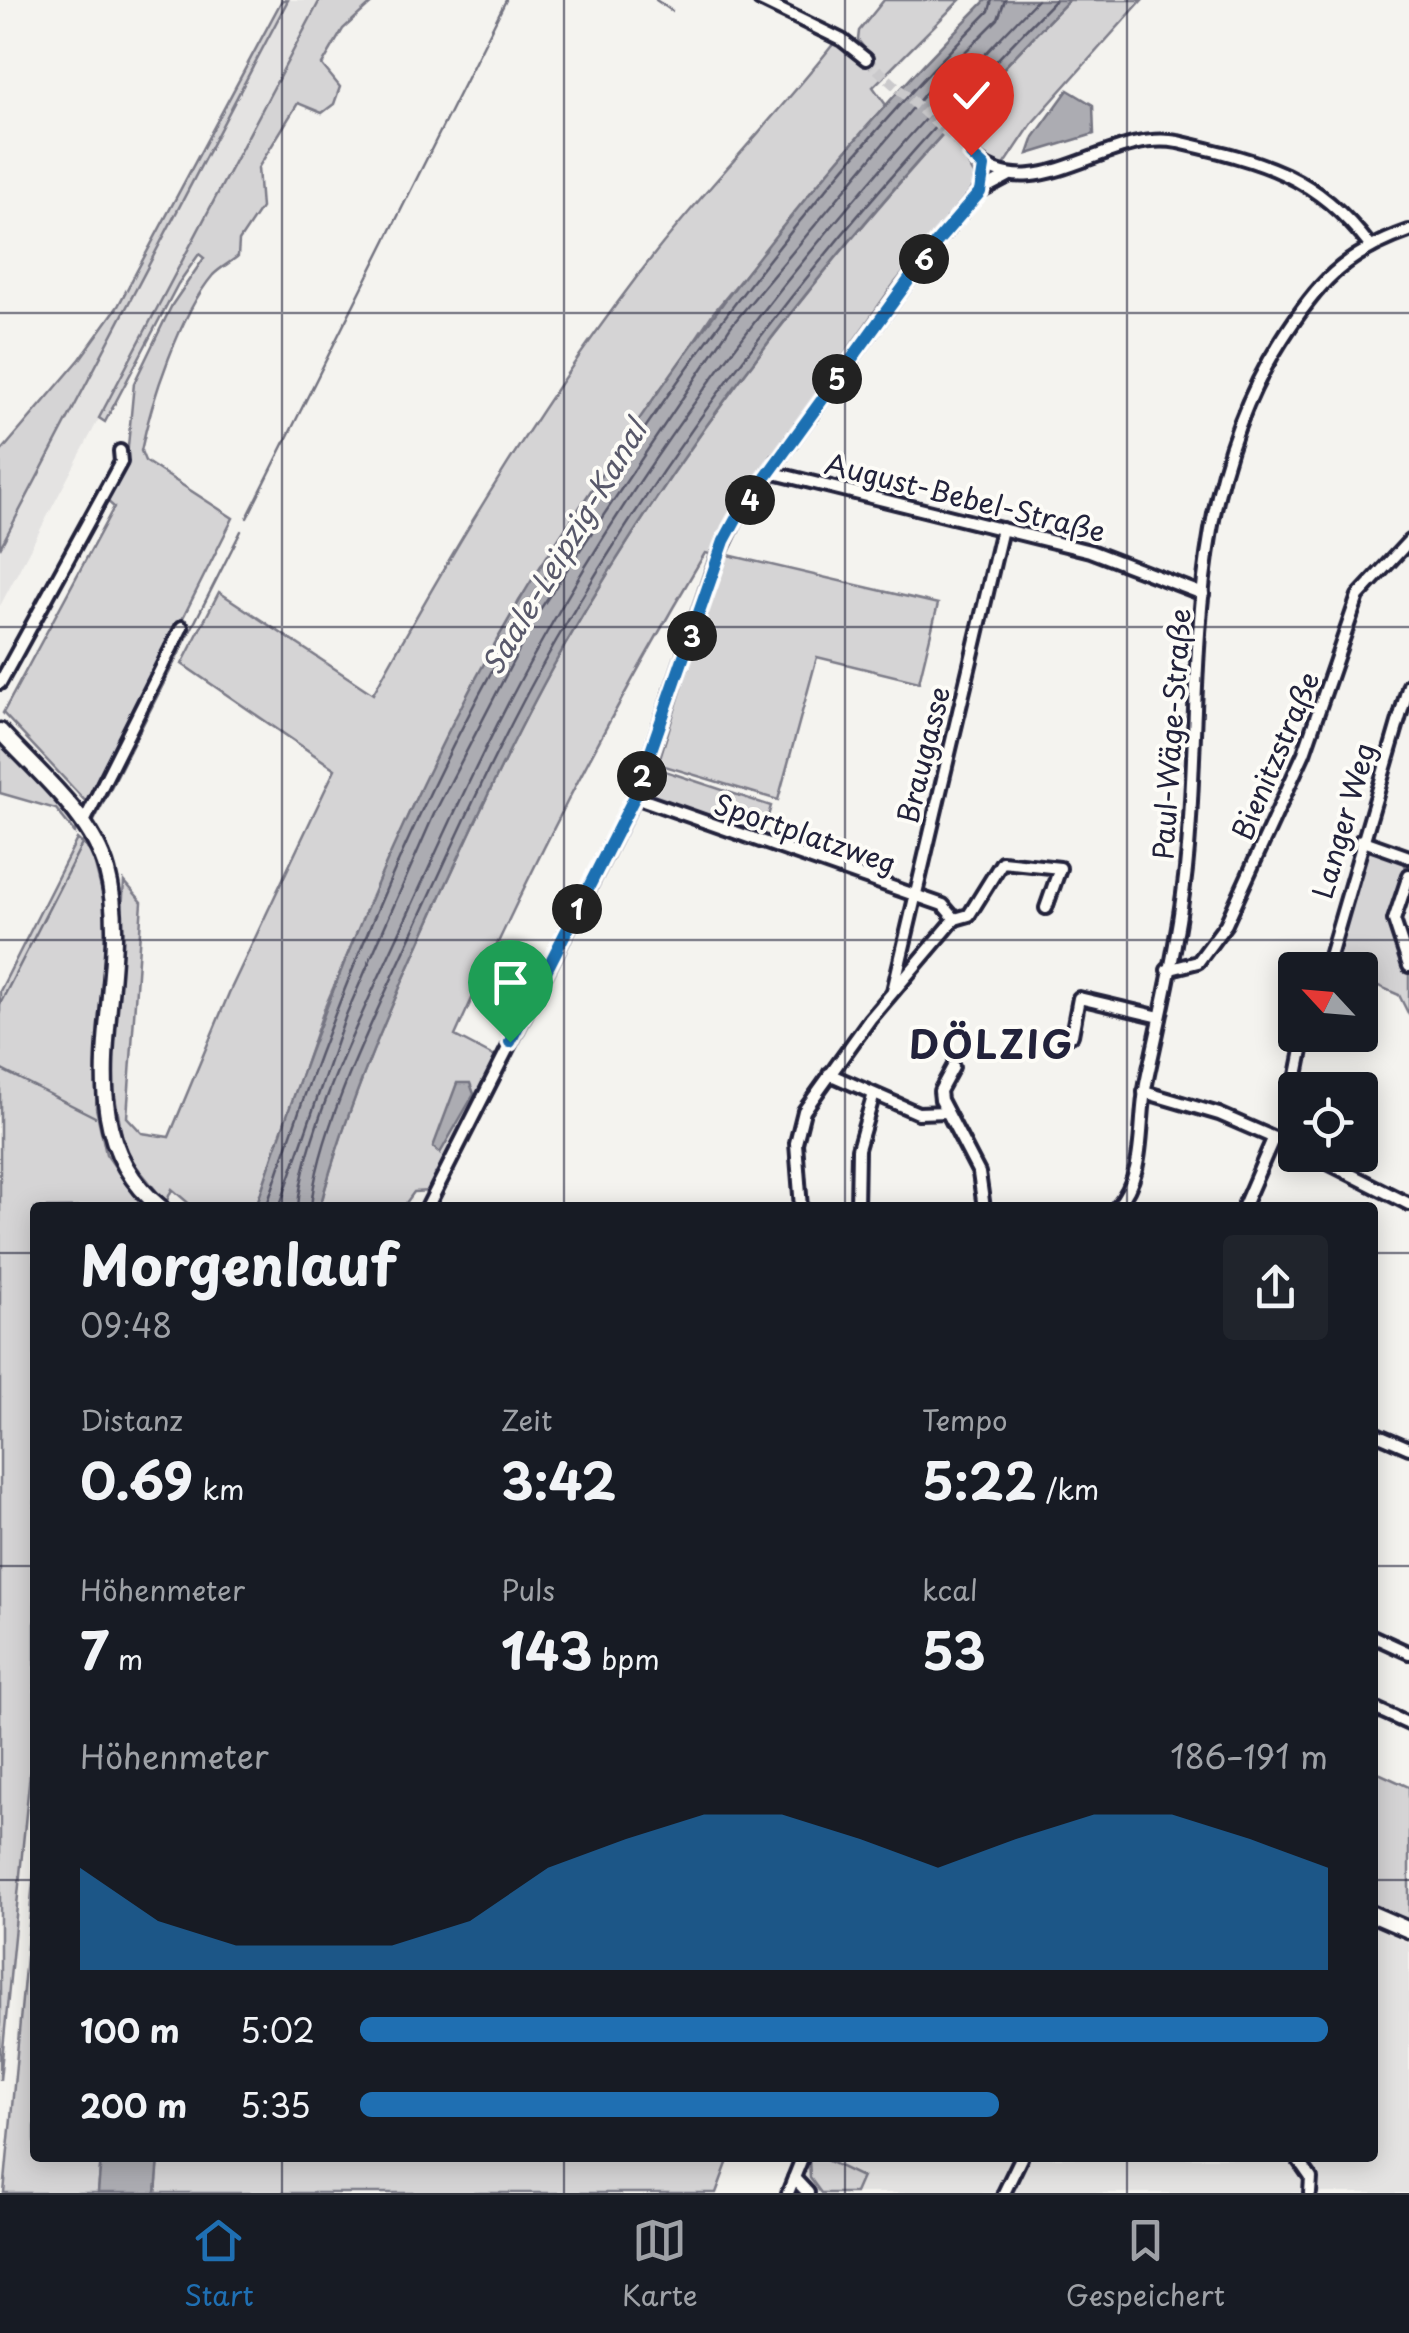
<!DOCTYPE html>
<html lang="de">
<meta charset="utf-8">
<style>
:root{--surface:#171b24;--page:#20242c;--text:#f1f3f6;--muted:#9ea1a6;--line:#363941;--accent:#1f6fb2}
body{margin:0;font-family:"Playpen Sans",sans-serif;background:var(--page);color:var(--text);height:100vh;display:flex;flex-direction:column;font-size:38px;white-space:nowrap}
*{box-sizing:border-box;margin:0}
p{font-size:32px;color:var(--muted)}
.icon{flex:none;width:55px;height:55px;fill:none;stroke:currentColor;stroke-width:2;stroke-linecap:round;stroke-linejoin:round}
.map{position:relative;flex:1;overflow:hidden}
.panel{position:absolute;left:30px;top:1202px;width:1348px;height:960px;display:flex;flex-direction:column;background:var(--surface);border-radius:10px;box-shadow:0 5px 25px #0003}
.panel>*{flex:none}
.needle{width:65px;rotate:296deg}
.buttons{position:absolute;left:1278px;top:952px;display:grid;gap:20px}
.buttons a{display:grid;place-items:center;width:100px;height:100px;border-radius:10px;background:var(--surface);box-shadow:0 5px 25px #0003;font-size:50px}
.pin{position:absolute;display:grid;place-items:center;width:85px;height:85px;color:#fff;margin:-102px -42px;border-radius:50% 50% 50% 0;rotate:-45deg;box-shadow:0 0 10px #0007}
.pin .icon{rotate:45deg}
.km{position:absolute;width:50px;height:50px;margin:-25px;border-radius:50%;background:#222;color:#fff;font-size:28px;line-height:50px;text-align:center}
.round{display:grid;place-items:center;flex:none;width:105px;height:105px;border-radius:10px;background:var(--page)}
.summary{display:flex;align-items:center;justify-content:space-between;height:170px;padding:0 50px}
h1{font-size:55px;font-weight:700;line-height:75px}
.stats{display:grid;grid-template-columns:repeat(3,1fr);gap:15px;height:170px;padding:10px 50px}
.stats div{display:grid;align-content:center}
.stats b{font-size:50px;font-weight:700}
.stats small{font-size:28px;font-weight:400}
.stats p{font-size:28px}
.chart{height:280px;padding:20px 50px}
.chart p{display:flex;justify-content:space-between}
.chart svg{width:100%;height:180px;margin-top:10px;fill:var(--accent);opacity:.7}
ul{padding:0 50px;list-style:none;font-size:32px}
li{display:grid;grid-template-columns:160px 120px 1fr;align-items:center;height:75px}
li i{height:25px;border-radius:12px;background:var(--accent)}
.tab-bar{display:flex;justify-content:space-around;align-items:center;height:140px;border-top:2px solid var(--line);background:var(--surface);font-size:28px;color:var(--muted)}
.tab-bar a{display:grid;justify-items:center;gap:5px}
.tab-bar .on{color:var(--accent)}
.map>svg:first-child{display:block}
.built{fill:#e4e3e2}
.green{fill:#d5d4d5;stroke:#7c7b88;stroke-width:2.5}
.water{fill:#acacb2;stroke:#757582;stroke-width:2.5}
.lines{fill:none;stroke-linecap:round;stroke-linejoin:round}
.shore{stroke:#59596b;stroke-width:2.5}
.stream{stroke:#757582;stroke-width:2.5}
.street-tunnel{stroke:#cac9cb;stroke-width:10;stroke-dasharray:10 5;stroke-linecap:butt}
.street-casing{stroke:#22223b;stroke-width:18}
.secondary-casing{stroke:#22223b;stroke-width:21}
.street{stroke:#fdfcf7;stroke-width:10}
.secondary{stroke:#fdfcf7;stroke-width:14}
.route-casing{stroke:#fff;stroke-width:20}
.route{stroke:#1f6fb2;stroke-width:12}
.grid{fill:none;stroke:#22223b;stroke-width:2.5;stroke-opacity:0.55}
.labels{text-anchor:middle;stroke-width:8;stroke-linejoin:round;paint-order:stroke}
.street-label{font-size:28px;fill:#22223b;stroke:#fdfcf7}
.water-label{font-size:30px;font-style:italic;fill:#59596b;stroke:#fdfcf7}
.district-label{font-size:38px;font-weight:bold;letter-spacing:2.5px;fill:#22223b;stroke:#fdfcf7}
</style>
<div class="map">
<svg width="1409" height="2193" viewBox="0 0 1409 2193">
<rect width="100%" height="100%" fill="#f4f3ef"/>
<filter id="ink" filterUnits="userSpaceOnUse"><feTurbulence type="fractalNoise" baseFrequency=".01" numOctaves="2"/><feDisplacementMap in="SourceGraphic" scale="20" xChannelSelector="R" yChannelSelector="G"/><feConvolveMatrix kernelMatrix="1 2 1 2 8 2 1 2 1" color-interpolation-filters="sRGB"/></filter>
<g filter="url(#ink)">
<g class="built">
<path d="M288,0H320L0,606V548Z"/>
<path d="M1373,1925L1409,1943V2193H787L801,2158H1372Z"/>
</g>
<g class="green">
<path d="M282,0H288L0,548V453L80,359L118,306Z"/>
<path d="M320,0H375L343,29L322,65L340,87L334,104L322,113L298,103L258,168L261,208L239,241L238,256C230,263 221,267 213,275C180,314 151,402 141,451L145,461L233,518L89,805L3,713L114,507L107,501L127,457L134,383L172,305L204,258L199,254L178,284L105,422L99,418Z"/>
<path d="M884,0H960L873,87L886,105L713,313L519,601L413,804L325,1007L256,1207H193L172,1189L166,1203L125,1152L111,1075L124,881L142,902L127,1117L142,1133L169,1137L229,993L335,769L182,664L219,592L373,694C457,541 548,390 656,252C713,180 778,115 834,43L865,66L873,59L858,40L859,31Z"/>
<path d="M1069,0H1142L1033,122L1003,167L987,161L974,149L965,159L978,181C974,195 906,267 891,288C840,360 791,432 739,503L717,539L714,555L705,553C612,709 529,870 455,1036L497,1058L430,1191L414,1192L406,1203L409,1207L320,1208C348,1097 396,995 443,891C481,809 519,726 564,647C701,408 877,196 1069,0Z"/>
<path d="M724,554L938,604L919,682L817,657L778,800L658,764Z"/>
<path d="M0,739L76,823L75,833L56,809L0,793Z"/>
<path d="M656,768L771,806L763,833L648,795Z"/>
<path d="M77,839L92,853L107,912L96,1108L106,1154L143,1207L35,1208V1721L0,2080V991Z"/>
<path d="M1377,848L1402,857L1406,868L1390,919L1409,972V1015L1399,995L1360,978V970L1332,965L1364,852Z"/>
<path d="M1372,1770L1409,1787V1921L1373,1905Z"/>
<path d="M35,1860V2158H101L98,2193H4Z"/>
<path d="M159,2158H729L716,2193H156Z"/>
<path d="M809,2158H822L862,2177L855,2193H821L810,2178Z"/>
</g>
<g class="water">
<path d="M986,0H1069C876,196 701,408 564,647C519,726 481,809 443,891C396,995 349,1097 320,1207H256C324,998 408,790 520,600C542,561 569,524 594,486C709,312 838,147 986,0Z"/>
<path d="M1068,90L1093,105L1094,134L1028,154L1034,137Z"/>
<path d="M457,1083H470L474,1094L440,1153L433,1147Z"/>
<path d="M101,2158H159L156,2193H98Z"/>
</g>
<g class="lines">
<g class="shore">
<path d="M266,1208C334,1000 418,796 528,606C551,565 580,526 606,486C718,316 845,155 989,11L992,0"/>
<path d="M279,1208L346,1015L434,814L539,611L731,326L932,85L998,19L1005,0"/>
<path d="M298,1208C302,1135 365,1007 397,938C443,837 488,736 543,639C675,404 849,192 1037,0"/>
<path d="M311,1208C317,1129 380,1006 413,932C458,834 502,735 556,641C692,405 864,194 1055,0"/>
</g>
<g class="stream">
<path d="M656,0L672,11"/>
<path d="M247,518L506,0"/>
<path d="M645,785L703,627L721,560"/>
<path d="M93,823L241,531"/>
<path d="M604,871L611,855"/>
<path d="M581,916L599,881"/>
<path d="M555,967L571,935"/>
<path d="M0,1004L84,840"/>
<path d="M535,1010L547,985"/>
<path d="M523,1034L530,1018"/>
<path d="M0,1069L95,1117"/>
<path d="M460,1154L517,1044"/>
</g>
<path class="street-tunnel" d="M866,59L971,155"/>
<defs>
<g id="street">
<path d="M760,0L842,40L866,59"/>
<path d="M971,155C1035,213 1107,128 1178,142C1264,162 1315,174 1371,247"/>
<path d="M980,191L1008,176"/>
<path d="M770,472L1090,551L1203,594"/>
<path d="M0,683L121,462L120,451"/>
<path d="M635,797L943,905L955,919"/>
<path d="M83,824L182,627"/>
<path d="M1361,840L1409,857"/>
<path d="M1409,875L1394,920L1409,966"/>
<path d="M955,919L969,915L1002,862L1060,868L1046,908"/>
<path d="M1167,970L1198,962L1226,924L1304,753L1358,596L1409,541"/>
<path d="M1326,970L1409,685"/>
<path d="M893,991L1002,529"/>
<path d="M1072,1035L1079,998L1160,1017"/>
<path d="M953,1067L940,1091L941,1100L979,1173L984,1208"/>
<path d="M829,1074L918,1113L947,1112"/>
<path d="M1144,1092L1219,1114L1295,1147"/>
<path d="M1284,1141L1305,1035"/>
<path d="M1312,1155L1409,1204"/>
<path d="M427,1208L635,797L716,561L737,517L935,244L980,191L984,167"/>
<path d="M801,1208L796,1143L804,1111L870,1019L955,919"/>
<path d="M857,1208L858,1149L873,1097"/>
<path d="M1116,1208C1148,1172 1137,1124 1147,1079C1163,1004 1182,925 1188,848C1202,675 1183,495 1281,341C1317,284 1343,254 1409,231"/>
<path d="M1243,1208L1273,1139"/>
<path d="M1372,1432L1409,1448"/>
<path d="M1372,1636L1409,1653"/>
<path d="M1372,1707L1409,1724"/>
<path d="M1297,2158L1311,2178L1310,2193"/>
<path d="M794,2178L808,2193"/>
<path d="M788,2193L802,2158"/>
<path d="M1004,2193L1021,2158"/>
</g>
<g id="secondary">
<path d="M0,731C37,772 92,816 107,871C137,980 55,1122 161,1208"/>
<path d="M1372,1914L1409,1930"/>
</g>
</defs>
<use href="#street" class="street-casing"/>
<use href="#secondary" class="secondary-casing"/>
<use href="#street" class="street"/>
<use href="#secondary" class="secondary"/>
</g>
</g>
<g class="lines" filter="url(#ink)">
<defs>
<path id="route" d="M510,1042L635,796L724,541L737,517L935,244L980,192L984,167L971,155"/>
</defs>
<use href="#route" class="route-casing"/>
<use href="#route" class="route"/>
</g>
<path class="grid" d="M282,0V1208M564,0V1208M845,0V1208M1127,0V1208M0,313H1409M0,627H1409M0,940H1409M0,1253H35M1372,1253H1409M0,1566H35M1372,1566H1409M0,1880H35M1372,1880H1409M282,2158V2193M564,2158V2193M845,2158V2193M1127,2158V2193"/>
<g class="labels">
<g class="street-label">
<text transform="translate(965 498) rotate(14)" y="10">August-Bebel-Straße</text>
<text transform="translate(1172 734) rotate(-86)" y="10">Paul-Wäge-Straße</text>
<text transform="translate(924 755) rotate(-76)" y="10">Braugasse</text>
<text transform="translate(1276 756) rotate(-67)" y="10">Bienitzstraße</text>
<text transform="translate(1344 821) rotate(-74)" y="10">Langer Weg</text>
<text transform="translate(805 834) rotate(19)" y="10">Sportplatzweg</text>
</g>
<g class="water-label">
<text transform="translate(565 548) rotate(-59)" y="10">Saale-Leipzig-Kanal</text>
</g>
<g class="district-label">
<text x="992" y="1059">DÖLZIG</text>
</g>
</g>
</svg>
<div class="buttons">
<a><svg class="needle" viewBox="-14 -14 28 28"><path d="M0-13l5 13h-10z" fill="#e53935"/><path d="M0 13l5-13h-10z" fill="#9ea1a6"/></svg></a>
<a><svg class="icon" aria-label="locate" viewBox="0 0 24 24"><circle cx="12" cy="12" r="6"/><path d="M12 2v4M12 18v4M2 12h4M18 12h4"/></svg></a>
</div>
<div class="pin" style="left:510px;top:1042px;background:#1e9e55"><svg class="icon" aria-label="arrive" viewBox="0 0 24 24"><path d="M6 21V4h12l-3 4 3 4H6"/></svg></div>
<div class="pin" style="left:971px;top:155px;background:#d93025"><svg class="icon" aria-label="check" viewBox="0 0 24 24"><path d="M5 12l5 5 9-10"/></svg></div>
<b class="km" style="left:577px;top:909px">1</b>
<b class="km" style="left:642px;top:776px">2</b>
<b class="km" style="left:692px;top:636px">3</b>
<b class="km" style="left:750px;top:500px">4</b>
<b class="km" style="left:837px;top:379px">5</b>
<b class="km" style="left:924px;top:259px">6</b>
<section class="panel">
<div class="summary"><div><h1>Morgenlauf</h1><p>09:48</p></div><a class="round"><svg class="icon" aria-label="share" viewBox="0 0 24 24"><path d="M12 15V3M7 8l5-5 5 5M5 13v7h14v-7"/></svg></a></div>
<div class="stats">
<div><p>Distanz</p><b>0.69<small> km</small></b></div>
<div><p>Zeit</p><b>3:42</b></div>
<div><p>Tempo</p><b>5:22<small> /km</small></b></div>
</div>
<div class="stats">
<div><p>Höhenmeter</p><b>7<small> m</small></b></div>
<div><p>Puls</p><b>143<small> bpm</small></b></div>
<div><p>kcal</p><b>53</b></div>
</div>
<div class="chart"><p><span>Höhenmeter</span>186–191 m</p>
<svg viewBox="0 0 160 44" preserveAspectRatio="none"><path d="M0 44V19L10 32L20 38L30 38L40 38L50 32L60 19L70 12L80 6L90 6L100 12L110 19L120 12L130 6L140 6L150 12L160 19V44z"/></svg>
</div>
<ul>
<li><b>100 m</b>5:02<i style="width:100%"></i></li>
<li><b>200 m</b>5:35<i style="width:66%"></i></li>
</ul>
</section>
</div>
<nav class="tab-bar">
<a class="on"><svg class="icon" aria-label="home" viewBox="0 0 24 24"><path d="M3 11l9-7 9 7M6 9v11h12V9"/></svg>Start</a>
<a><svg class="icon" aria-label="map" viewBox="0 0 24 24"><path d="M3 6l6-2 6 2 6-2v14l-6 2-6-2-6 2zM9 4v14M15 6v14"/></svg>Karte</a>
<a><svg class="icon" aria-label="saved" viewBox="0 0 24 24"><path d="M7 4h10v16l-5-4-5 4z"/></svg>Gespeichert</a>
</nav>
